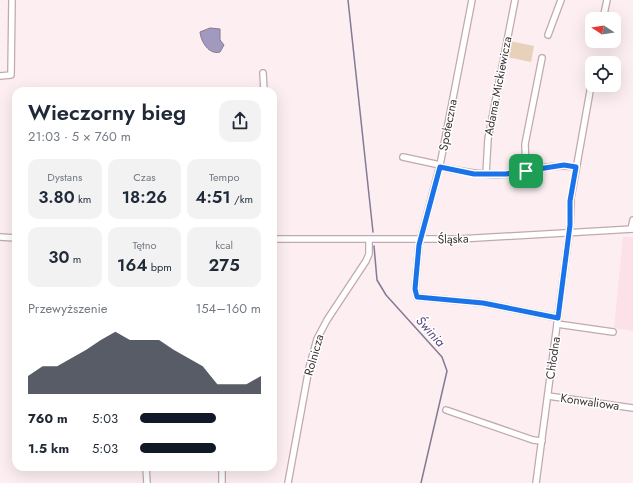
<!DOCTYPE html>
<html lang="pl">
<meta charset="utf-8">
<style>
:root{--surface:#fff;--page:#f2f2f3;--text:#1f2937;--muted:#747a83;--accent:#111827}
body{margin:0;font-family:Jost,sans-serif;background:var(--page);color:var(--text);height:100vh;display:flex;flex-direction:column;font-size:15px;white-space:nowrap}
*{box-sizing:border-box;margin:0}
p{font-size:13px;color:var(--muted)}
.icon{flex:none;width:22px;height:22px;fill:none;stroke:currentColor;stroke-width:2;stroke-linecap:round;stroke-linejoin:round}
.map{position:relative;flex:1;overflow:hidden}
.side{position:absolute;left:12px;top:87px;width:265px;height:384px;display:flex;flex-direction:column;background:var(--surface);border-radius:12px;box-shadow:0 4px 16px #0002}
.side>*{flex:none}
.needle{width:26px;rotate:282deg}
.fabs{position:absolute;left:585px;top:12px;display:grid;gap:8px}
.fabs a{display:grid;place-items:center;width:36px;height:36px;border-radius:8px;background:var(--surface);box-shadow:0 4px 16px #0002;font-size:20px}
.pin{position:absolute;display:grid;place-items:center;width:34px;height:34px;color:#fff;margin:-17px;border-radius:8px;box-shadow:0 2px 6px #0006}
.round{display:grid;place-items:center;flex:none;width:42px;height:42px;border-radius:12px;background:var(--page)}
.summary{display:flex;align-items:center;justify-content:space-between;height:68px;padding:0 16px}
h1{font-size:22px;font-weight:600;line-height:30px}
.figures{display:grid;grid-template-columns:repeat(3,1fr);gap:6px;height:68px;padding:4px 16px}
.figures div{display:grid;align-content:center;border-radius:10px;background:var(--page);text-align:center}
.figures b{font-size:17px;font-weight:600}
.figures small{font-size:11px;font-weight:400}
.figures p{font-size:11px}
.chart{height:112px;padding:8px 16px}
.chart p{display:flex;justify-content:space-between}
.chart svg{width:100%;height:72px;margin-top:4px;fill:var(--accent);opacity:.7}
ul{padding:0 16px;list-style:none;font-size:13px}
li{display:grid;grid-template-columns:64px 48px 1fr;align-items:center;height:30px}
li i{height:10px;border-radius:5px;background:var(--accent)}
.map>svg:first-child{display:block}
.built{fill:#fce2e8}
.green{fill:#e8d1bb}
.water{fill:#a299be;stroke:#837a95}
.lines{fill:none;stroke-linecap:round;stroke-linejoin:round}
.stream{stroke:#837a95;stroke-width:1.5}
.minor-casing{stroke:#c0a9af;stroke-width:8}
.minor{stroke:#fff;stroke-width:5.5}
.route-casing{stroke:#fff;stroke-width:8}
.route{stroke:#1a73e8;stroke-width:5}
.labels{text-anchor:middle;stroke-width:3;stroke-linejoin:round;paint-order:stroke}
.street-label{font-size:12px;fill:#3c3335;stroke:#fff}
.water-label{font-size:13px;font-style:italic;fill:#584a7d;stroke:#fff}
</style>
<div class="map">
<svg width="633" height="483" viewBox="0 0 633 483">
<rect width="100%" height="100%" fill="#fceef1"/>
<path class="built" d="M623,237H633V331L614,328Z"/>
<path class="green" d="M510,41L534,46L531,62L507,57Z"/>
<path class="water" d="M210,28L220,29V40L224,45L220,52C209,55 201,42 200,32Z"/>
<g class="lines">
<g class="stream">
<path d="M348,0L373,232"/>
<path d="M374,246L377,280L386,295L442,357L447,371L421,483"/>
</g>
<defs>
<g id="minor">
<path d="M472,0L440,165L419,245L415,289L417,297L483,303L558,318"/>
<path d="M603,19L607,0"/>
<path d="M548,35L561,0"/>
<path d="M595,63V61"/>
<path d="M263,73L264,91"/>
<path d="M0,76L11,75L12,0"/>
<path d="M403,157L440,165"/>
<path d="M440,167C462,172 485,176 508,174C531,171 553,163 576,167"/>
<path d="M526,171L525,144L542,58"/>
<path d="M486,174L488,139L515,0"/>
<path d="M631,229L633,220"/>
<path d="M0,237L16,238"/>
<path d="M273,239H459L633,229"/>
<path d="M557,324L613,332"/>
<path d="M548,396L633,408"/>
<path d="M446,410L533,440L542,441"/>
<path d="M146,467L147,483"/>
<path d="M222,483V467"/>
<path d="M288,483L309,368L317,339L327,320L366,261L369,254V240"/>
<path d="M536,483L570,226L571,198L592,80"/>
</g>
</defs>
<use href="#minor" class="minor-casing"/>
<use href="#minor" class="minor"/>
</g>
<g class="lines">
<defs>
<path id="route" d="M564,165L576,167L570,201V225L558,318L483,303L417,297L415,289L419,245L440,167L474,174H506Z"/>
</defs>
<use href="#route" class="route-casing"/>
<use href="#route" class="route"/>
</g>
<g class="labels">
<g class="street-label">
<text transform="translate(498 86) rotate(-79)" y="4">Adama Mickiewicza</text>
<text transform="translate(448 125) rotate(-79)" y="4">Społeczna</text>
<text transform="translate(453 239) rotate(-2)" y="4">Śląska</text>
<text transform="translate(314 355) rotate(-74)" y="4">Rolnicza</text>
<text transform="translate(553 358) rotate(-82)" y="4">Chłodna</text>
<text transform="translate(590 402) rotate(8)" y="4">Konwaliowa</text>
</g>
<g class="water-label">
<text transform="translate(431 331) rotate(48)" y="5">Świnia</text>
</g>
</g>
</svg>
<div class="fabs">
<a><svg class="needle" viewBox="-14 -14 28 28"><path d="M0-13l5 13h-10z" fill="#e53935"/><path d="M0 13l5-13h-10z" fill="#747a83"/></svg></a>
<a><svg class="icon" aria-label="locate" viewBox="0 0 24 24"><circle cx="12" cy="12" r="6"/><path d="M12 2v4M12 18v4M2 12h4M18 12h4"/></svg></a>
</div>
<div class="pin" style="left:526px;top:171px;background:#1e9e55"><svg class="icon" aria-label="arrive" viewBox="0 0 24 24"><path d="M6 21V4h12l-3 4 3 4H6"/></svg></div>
<section class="side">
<div class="summary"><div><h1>Wieczorny bieg</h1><p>21:03 · 5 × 760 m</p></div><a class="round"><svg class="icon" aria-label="share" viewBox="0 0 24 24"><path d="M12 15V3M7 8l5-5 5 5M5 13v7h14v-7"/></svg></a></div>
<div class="figures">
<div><p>Dystans</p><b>3.80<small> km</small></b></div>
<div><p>Czas</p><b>18:26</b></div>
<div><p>Tempo</p><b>4:51<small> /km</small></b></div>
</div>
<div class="figures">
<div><b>30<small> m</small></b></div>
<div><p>Tętno</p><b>164<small> bpm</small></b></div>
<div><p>kcal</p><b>275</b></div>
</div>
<div class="chart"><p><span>Przewyższenie</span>154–160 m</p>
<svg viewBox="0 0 160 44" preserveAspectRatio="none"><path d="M0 44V33L10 27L20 27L30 22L40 17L50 11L60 6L70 11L80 11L90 11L100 17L110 22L120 27L130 38L140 38L150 38L160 33V44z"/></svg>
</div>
<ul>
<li><b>760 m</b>5:03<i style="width:63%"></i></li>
<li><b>1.5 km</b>5:03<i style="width:63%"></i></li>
</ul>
</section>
</div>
